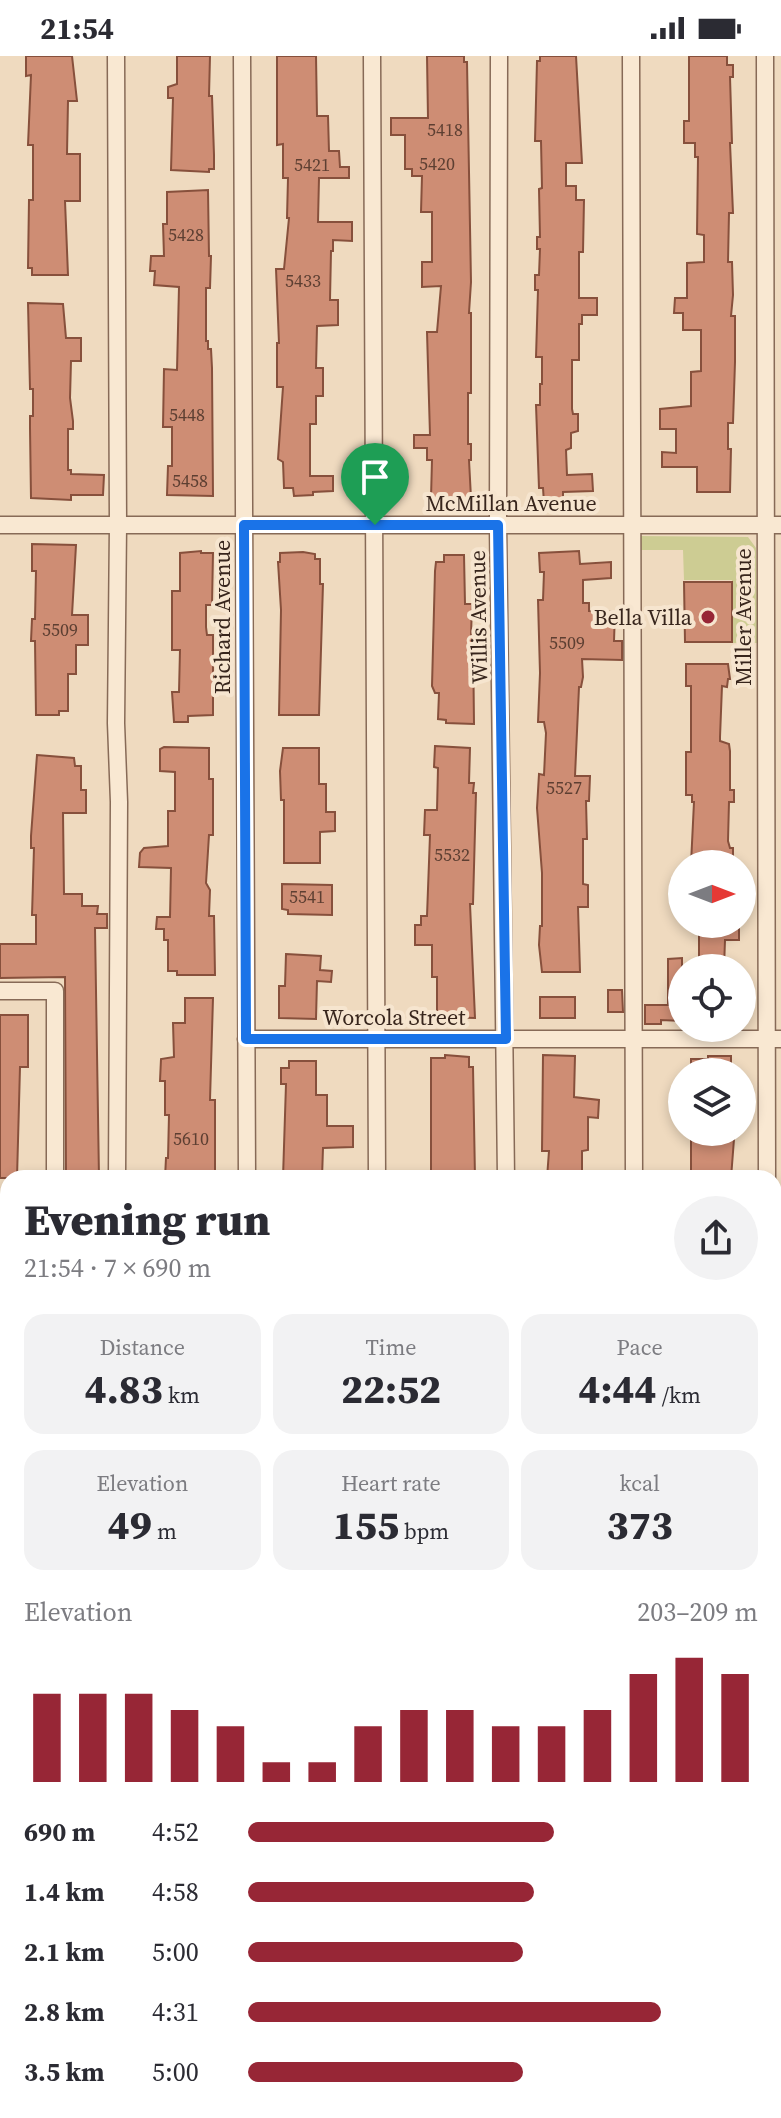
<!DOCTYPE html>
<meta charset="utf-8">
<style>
:root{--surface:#fff;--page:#f2f2f3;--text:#2b2b33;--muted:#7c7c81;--accent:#972636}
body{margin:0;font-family:"Source Serif 4",serif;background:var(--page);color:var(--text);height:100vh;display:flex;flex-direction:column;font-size:30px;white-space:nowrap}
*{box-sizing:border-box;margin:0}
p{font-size:26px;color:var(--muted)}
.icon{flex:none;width:44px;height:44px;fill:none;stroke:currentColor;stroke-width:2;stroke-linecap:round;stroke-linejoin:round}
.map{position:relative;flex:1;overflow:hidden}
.side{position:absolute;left:0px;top:1114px;width:782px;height:948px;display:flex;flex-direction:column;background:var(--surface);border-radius:24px 24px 0 0;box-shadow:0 4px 12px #0003}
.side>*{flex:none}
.needle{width:52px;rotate:90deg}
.controls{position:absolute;left:668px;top:794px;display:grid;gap:16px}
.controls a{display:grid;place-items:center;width:88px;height:88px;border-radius:50%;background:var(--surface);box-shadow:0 4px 12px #0003;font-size:40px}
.pin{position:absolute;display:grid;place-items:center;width:68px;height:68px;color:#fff;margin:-82px -34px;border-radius:50% 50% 50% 0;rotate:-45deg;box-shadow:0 0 8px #0007}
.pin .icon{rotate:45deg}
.round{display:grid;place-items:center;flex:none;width:84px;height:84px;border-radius:42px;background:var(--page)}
.headline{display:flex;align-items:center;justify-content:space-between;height:136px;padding:0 24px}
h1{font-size:44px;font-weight:800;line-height:60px}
.metrics{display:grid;grid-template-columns:repeat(3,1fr);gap:12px;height:136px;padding:8px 24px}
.metrics div{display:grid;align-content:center;border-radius:20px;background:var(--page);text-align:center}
.metrics b{font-size:40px;font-weight:800}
.metrics small{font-size:22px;font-weight:400}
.metrics p{font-size:22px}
.chart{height:224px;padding:16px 24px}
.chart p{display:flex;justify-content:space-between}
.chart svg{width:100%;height:144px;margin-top:8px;stroke:var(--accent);stroke-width:6}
ul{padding:0 24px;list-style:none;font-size:26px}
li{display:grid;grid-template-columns:128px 96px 1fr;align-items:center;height:60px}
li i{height:20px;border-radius:10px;background:var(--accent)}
.status{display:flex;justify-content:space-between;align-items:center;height:56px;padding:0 40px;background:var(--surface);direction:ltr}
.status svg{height:22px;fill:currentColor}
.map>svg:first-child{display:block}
.green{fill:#cdcc93}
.building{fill:#ce8d74;stroke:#87503c;stroke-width:2}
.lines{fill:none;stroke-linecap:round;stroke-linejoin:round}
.minor-casing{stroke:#876a57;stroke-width:19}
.major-casing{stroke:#55392c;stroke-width:23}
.minor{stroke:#f9e8d2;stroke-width:16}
.major{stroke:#f3c995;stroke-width:20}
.route-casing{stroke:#fff;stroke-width:16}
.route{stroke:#1a73e8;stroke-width:10}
.poi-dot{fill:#972636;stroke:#f6e5cf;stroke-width:3}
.labels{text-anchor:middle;stroke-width:8;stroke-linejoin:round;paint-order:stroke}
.number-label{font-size:18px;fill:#5d3f32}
.street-label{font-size:22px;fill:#37251c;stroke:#f6e5cf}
.poi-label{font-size:22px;fill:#37251c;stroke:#f6e5cf;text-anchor:end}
</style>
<div class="status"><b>21:54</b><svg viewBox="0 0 49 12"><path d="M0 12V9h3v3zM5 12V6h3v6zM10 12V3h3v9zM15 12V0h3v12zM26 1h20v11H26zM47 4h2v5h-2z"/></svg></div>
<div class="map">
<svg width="781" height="2062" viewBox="0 0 781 2062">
<rect width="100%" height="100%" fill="#efdabf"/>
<path class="green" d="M639,480L748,481L756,492L757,587H733L732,524H684L683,494H637Z"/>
<g class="building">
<path d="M26,0H72L77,45H68L67,98H80V145H65L68,219H32V212H28L29,144H33V89H28L31,19L26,20Z"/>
<path d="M177,0H210L209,40H212L214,99V113H209V116L171,114L173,42H168V31L177,28Z"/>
<path d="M277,0H316L317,60H328L329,95H339L340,111H349V122H319L318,166H352V185L333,184V195H331L330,244H338V269L317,270L316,312H323V340H316V368H310V420H333V435L313,436V439L294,440L293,432H284L283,406L278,403L283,331H277V287H279L276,213H284L289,162H287L288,122H283V88L277,89Z"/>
<path d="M427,0H464V6H467L471,226L469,257H471V337H468V388H471V404H469L471,442H431L432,404H427V392H414V379H430L427,276H437L441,230L422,231V206H432V156H421L422,120H412V113H405V79H391V62H428Z"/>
<path d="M540,0H576L582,107H566V130H576V144H584L583,196H579V242H597V259H582V268H579V304H572V353L573,358H578V375L571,377V392L566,394L567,419L592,418L593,435L563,436V447H544L543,432H539L536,349H540V328H542V301H536L538,234H535V219H539L540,193H537V181H540L539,133L542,132L541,85H535L537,5H540Z"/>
<path d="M689,0H727V9H733V21H730L732,87H730L733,157H729L728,206H732L733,239L731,260H735V306L733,367H728V393H731L730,436H697V411H662V396L676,397V373H660V353L691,350V316L701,315V274H683V257H674L675,242H687V207L704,206V179L697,178L698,101H695V87H684V65H689Z"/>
<path d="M208,134L209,200H211L210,232H206V285H208V293H211L212,312L213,440L167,439L168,410H172V371H163L164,313L177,314L179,231L154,229L155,215H150L151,200H164L163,168H167V136Z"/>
<path d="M28,247L63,248L66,282H81V305H71L70,342L73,365V373H68V414H71V418L104,419L103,439H71V444L31,442L30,372V360H33V333H30Z"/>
<path d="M32,488L76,489L72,559H88V589H76V618H68V655H59V659H36L35,585H31L32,563H35L36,515H32Z"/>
<path d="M201,495V497H213L212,549H206V571L207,579H213V659L188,660V666H174L172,636H179L180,594H172V535H180V497Z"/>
<path d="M579,495L580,508L611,506V522L583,524V547H589V555L615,556L614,585H622V604L582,603L583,621L581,631H579L575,720H590L589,745H586L587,783H583V828L588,829V851H578L580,916H542L539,889L540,870H542V817L537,752L539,718L544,719L546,677L544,666H538L540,617L538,544H543L544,516H540L539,497Z"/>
<path d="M303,496L315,498V503H320V528H323L319,659H279L281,554L278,506H280V497Z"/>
<path d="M444,499H464L465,548H472L471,580H473L474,668L446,667V664L438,663L439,637H435L432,630L435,515L436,506H444Z"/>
<path d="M684,526H732V586H685Z"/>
<path d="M686,608H728L730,623H728L727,631L722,630L720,681V685L729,688L730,695V734H734V746H729L728,785L730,792H733V808H691L694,746H692V739H686V696H691V630H686Z"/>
<path d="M435,690L470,692L469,727H474L473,737H476L473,848H470L475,962L437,961V921H432V889H415V869H421V860H427L430,779H424L425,754H437L438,712L434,711Z"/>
<path d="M164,691L209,692V723H213V779H209L206,827L210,834L209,860H214L215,919H177V915H168V884H164V873H156L157,861H170L171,812L139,811L140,797L144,792L168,790V755H175V716L160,715V693Z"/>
<path d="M283,692H319V728H326V756H335V775L320,776V807H284V744H281L280,715Z"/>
<path d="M37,699L74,702L75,710H81V734H86V757H63L64,838H82V850H98L97,858H107V872H95L99,1122H66L65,921L0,922V888H36V859H32L34,792H31V780Z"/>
<path d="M282,828L332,829V859L288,858V854L282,853Z"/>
<path d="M699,868H739V884H725L724,912H699Z"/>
<path d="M286,898L321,900L320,914L332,915L331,926L317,925L316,963L279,962V930H285Z"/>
<path d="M682,902V965L661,964V968H645V949H668V903Z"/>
<path d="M608,934H622L623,956H608Z"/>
<rect x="540" y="941" width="35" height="21"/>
<path d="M185,942H213L210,1044H215V1122H165L166,1102H168L169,1059H165V1025H160L161,1003L174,1001L173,967H185Z"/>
<path d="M0,959H28V1011H20L17,1122H0Z"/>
<path d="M445,999L469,1001V1011H473L475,1122H431V1002H445Z"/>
<path d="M543,999L575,1000L574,1041L599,1044L598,1062L588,1061V1094L582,1095V1122H547L549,1095H542Z"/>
<path d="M708,1000H731V1016H691V1003H708Z"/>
<path d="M289,1005H316V1039H327V1070H353V1091L323,1092L322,1122H283L286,1028H281V1012H289Z"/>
<path d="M691,1078H729V1083H734L731,1122H691Z"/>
</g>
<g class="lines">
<defs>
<g id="minor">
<path d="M116,0L118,469L116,667L119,746L117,1122"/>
<path d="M242,0L247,1122"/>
<path d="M372,0L377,1122"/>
<path d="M499,0L498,469L506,1122"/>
<path d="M631,0L634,1122"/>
<path d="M765,0L767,1122"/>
<path d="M0,469H781"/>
<path d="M0,935H55V1122"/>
<path d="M246,983H781"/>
<path d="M0,1883H8"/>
<path d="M774,1888H781"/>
<path d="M107,2062V2054"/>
<path d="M256,2062V2054"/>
<path d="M404,2062V2054"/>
<path d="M550,2062V2054"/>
<path d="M685,2062V2054"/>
</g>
<g id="major">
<path d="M0,1429H8"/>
<path d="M774,1433L781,1434"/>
</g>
</defs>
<use href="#minor" class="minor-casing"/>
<use href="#major" class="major-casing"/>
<use href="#minor" class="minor"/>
<use href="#major" class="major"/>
</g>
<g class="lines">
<defs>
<path id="route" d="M244,469H498L506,983H246Z"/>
</defs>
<use href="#route" class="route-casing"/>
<use href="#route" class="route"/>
</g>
<circle class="poi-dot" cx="708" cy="561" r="8"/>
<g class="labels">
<g class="number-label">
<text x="445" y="80">5418</text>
<text x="437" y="114">5420</text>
<text x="312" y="115">5421</text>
<text x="186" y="185">5428</text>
<text x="303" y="231">5433</text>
<text x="187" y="365">5448</text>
<text x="190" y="431">5458</text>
<text x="60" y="580">5509</text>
<text x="567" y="593">5509</text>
<text x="564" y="738">5527</text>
<text x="452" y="805">5532</text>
<text x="307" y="847">5541</text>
<text x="191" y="1089">5610</text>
</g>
<g class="street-label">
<text x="511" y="455">McMillan Avenue</text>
<text transform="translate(222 561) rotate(-90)" y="8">Richard Avenue</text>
<text transform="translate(478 561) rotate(-91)" y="8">Willis Avenue</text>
<text transform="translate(743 561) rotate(-90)" y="8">Miller Avenue</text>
<text x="394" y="969">Worcola Street</text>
</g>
<g class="poi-label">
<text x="692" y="569">Bella Villa</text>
</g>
</g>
</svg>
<div class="controls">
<a><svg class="needle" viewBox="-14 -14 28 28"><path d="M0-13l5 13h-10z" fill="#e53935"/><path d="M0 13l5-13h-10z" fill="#7c7c81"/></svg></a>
<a><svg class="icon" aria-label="locate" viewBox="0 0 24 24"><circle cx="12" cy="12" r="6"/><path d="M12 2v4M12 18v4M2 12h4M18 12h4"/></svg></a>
<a><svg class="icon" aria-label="layers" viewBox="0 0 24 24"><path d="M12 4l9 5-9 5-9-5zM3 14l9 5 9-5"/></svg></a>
</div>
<div class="pin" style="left:375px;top:469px;background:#1e9e55"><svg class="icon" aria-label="arrive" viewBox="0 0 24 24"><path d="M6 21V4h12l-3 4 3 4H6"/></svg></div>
<section class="side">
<div class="headline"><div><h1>Evening run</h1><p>21:54 · 7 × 690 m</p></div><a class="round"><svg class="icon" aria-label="share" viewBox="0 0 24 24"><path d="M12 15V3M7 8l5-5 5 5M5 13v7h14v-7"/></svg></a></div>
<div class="metrics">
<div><p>Distance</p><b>4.83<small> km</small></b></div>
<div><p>Time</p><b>22:52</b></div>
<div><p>Pace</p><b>4:44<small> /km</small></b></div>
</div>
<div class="metrics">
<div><p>Elevation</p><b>49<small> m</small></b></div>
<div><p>Heart rate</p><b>155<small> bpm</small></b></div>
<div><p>kcal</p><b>373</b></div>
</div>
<div class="chart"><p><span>Elevation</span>203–209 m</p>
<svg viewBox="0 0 160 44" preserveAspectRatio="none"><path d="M5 44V17M15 44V17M25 44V17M35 44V22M45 44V27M55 44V38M65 44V38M75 44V27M85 44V22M95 44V22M105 44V27M115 44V27M125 44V22M135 44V11M145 44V6M155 44V11"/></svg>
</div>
<ul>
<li><b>690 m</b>4:52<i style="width:60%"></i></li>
<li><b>1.4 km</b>4:58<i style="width:56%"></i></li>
<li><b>2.1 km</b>5:00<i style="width:54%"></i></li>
<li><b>2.8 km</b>4:31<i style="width:81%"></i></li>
<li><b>3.5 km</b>5:00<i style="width:54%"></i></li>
</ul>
</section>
</div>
